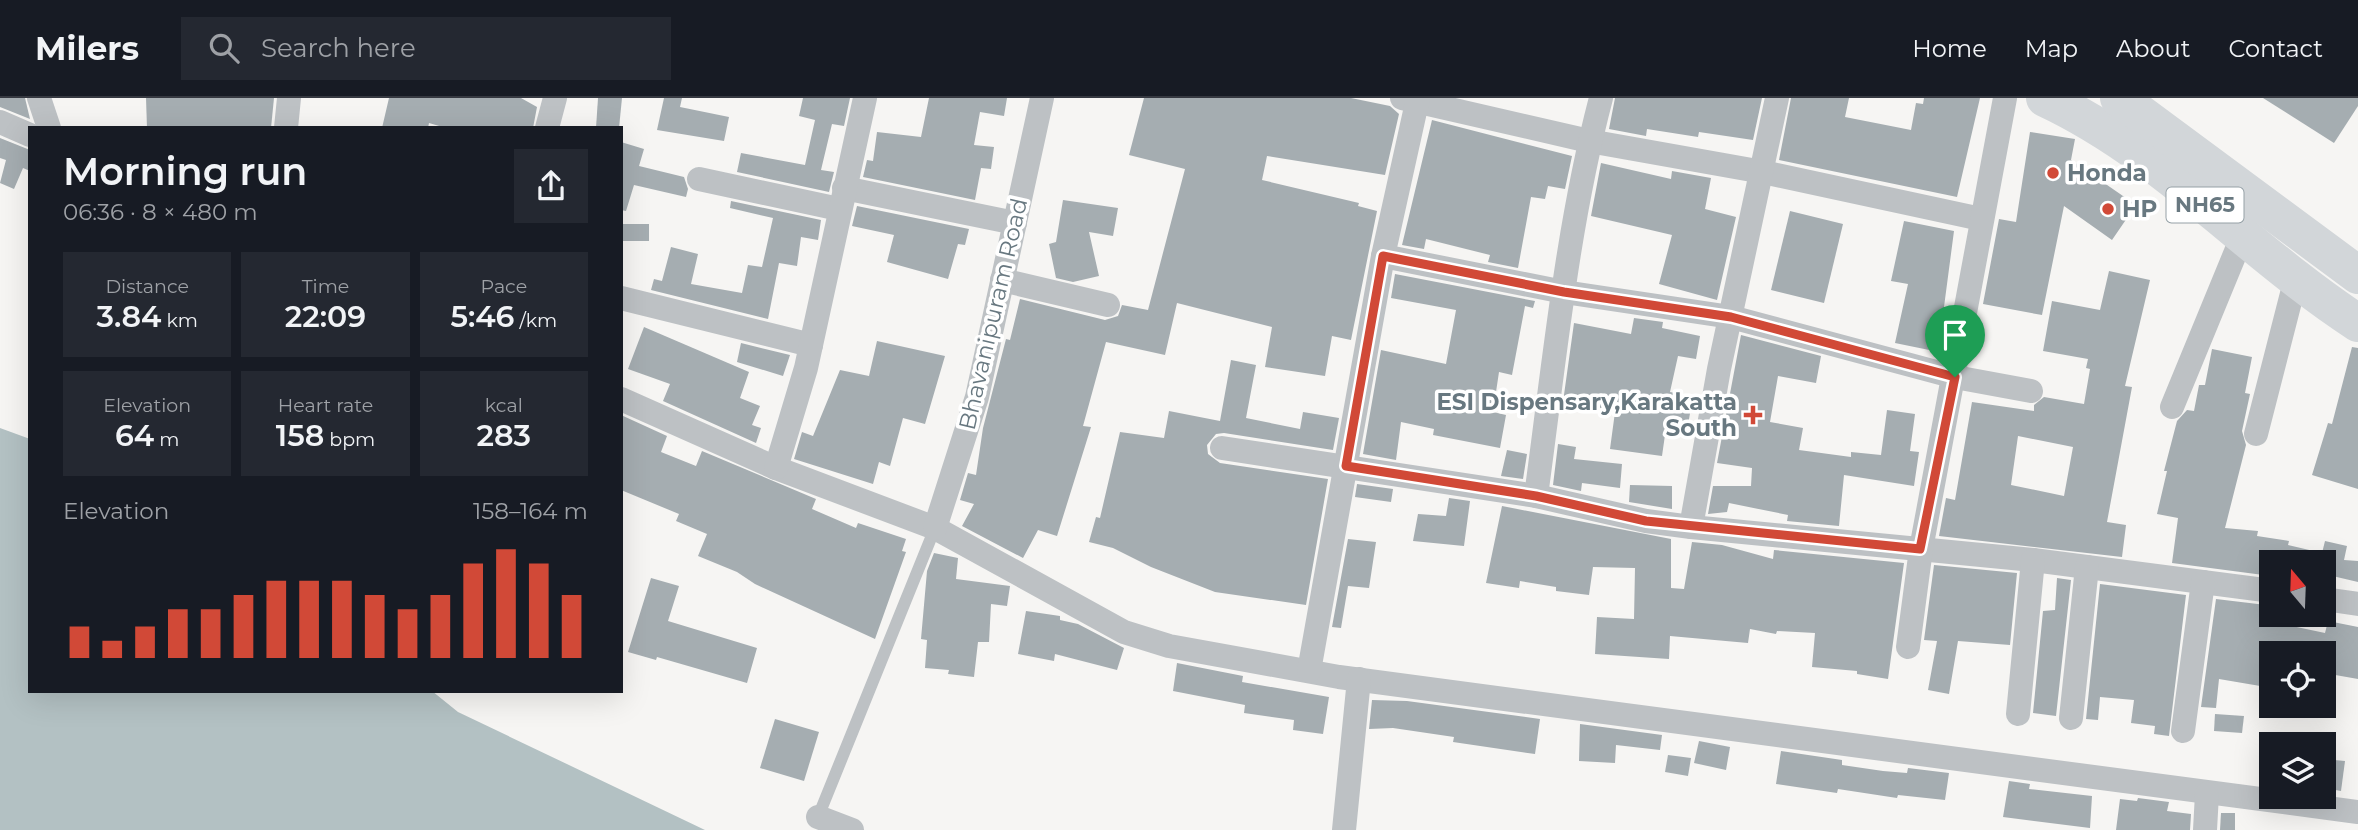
<!DOCTYPE html>
<meta charset="utf-8">
<style>
:root{--surface:#171b24;--page:#242831;--text:#f1f3f6;--muted:#9ea1a6;--line:#363941;--accent:#d14937}
body{margin:0;font-family:Montserrat,sans-serif;background:var(--page);color:var(--text);height:100vh;display:flex;flex-direction:column;font-size:26px;white-space:nowrap}
*{box-sizing:border-box;margin:0}
p{font-size:23px;color:var(--muted)}
.icon{flex:none;width:38px;height:38px;fill:none;stroke:currentColor;stroke-width:2;stroke-linecap:round;stroke-linejoin:round}
.map{position:relative;flex:1;overflow:hidden}
.panel{position:absolute;left:28px;top:28px;width:595px;height:567px;display:flex;flex-direction:column;background:var(--surface);border-radius:0px;box-shadow:0 7px 28px #0002}
.panel>*{flex:none}
.needle{width:46px;rotate:341deg}
.fabs{position:absolute;left:2259px;top:452px;display:grid;gap:14px}
.fabs a{display:grid;place-items:center;width:77px;height:77px;border-radius:0px;background:var(--surface);box-shadow:0 7px 28px #0002;font-size:35px}
.pin{position:absolute;display:grid;place-items:center;width:60px;height:60px;color:#fff;margin:-72px -30px;border-radius:50% 50% 50% 0;rotate:-45deg;box-shadow:0 0 7px #0007}
.pin .icon{rotate:45deg}
.round{display:grid;place-items:center;flex:none;width:74px;height:74px;border-radius:0px;background:var(--page)}
.summary{display:flex;align-items:center;justify-content:space-between;height:119px;padding:0 35px}
h1{font-size:38px;font-weight:600;line-height:52px}
.stats{display:grid;grid-template-columns:repeat(3,1fr);gap:10px;height:119px;padding:7px 35px}
.stats div{display:grid;align-content:center;border-radius:0px;background:var(--page);text-align:center}
.stats b{font-size:30px;font-weight:600}
.stats small{font-size:19px;font-weight:400}
.stats p{font-size:19px}
.chart{height:196px;padding:14px 35px}
.chart p{display:flex;justify-content:space-between}
.chart svg{width:100%;height:126px;margin-top:7px;stroke:var(--accent);stroke-width:6}
header{display:flex;align-items:center;gap:42px;box-sizing:border-box;height:98px;padding:0 35px;background:var(--surface);border-bottom:2px solid var(--line)}
header strong{font-size:33px}
nav{display:flex;gap:38px;margin-inline-start:auto;font-size:24px}
.search{width:490px;height:63px;background:var(--page);display:flex;align-items:center;gap:18px;box-sizing:border-box;padding:0 24px;border-radius:0px;color:var(--muted);font-size:26px}
.map>svg:first-child{display:block}
.water{fill:#b3c1c3}
.building{fill:#a5adb1;fill-rule:evenodd}
.lines{fill:none;stroke-linecap:round;stroke-linejoin:round}
.lane{stroke:#bdc1c4;stroke-width:12}
.street{stroke:#bdc1c4;stroke-width:24}
.highway{stroke:#d2d6d9;stroke-width:38}
.route-casing{stroke:#fff;stroke-width:14}
.route{stroke:#d14937;stroke-width:9}
.poi-dot{fill:#d14937;stroke:#fff;stroke-width:2.5}
.labels{text-anchor:middle;stroke-width:7;stroke-linejoin:round;paint-order:stroke}
.shield{fill:#fff;stroke:#95a0a6;stroke-width:2}
.shield-label{font-size:21px;font-weight:bold;fill:#687880}
.poi-label{font-size:23px;font-weight:bold;fill:#687880;stroke:#fff;text-anchor:start}
.street-label{font-size:23px;fill:#687880;stroke:#fff}
</style>
<header>
<strong>Milers</strong>
<div class="search"><svg class="icon" aria-label="search" viewBox="0 0 24 24"><circle cx="10" cy="10" r="6"/><path d="M15 15l6 6"/></svg>Search here</div>
<nav><a>Home</a><a>Map</a><a>About</a><a>Contact</a></nav>
</header>
<div class="map">
<svg width="2358" height="732" viewBox="0 0 2358 732">
<rect width="100%" height="100%" fill="#f6f5f3"/>
<path class="water" d="M0,330L30,341V593H432L458,614L705,732H0Z"/>
<g class="building">
<path d="M0,0H25L30,21L0,9Z"/>
<path d="M146,0H274L271,30H147Z"/>
<path d="M389,0H521L537,9L533,30H446L429,25L428,30H382Z"/>
<path d="M598,0H622L619,30H596Z"/>
<path d="M664,0H682L680,9L729,19L724,43L657,32Z"/>
<path d="M803,0H850L844,28L832,26L821,72L834,74L829,94L737,74L741,55L805,67L815,22L799,18Z"/>
<path d="M929,0H1007L1004,18L980,14L974,47L994,49L991,71L981,70L975,102L863,79L867,62L873,63L877,34L921,39Z"/>
<path d="M1144,0H1351L1390,8L1399,16L1385,77L1267,58L1262,82L1359,105L1358,108L1377,113L1351,242L1332,238L1325,278L1265,269L1272,229L1177,205L1165,257L1106,244L1083,328L1091,329L1057,438L1038,432L1023,460L962,428L974,406L960,402L968,375L976,377L983,330L1006,241L1010,242L1020,201L1105,222L1118,218L1122,207L1148,212L1185,71L1129,57Z"/>
<path d="M1615,0H1762L1753,42L1699,34L1698,39L1647,31L1646,38L1609,31Z"/>
<path d="M1791,0H1849L1845,19L1911,32L1916,5L1923,6L1924,0H1980L1957,99L1779,62Z"/>
<path d="M2263,0H2358V8L2334,45Z"/>
<path d="M1432,22L1572,58L1565,91L1548,88L1545,101L1531,99L1518,170L1488,164L1490,157L1426,141L1424,151L1402,147Z"/>
<path d="M2030,34L2075,41L2071,62L2136,107L2112,142L2064,108L2042,217L1983,206L1999,121L2016,124Z"/>
<path d="M0,40L30,52V73L23,70L14,91L0,85L6,62L0,60Z"/>
<path d="M621,44L644,51L639,68L684,79L688,91L686,99L634,87L626,113L621,112Z"/>
<path d="M1601,65L1671,81L1672,73L1711,80L1705,111L1736,119L1717,202L1659,186L1672,137L1591,118Z"/>
<path d="M1063,102L1118,110L1113,138L1089,134L1099,178L1073,184L1056,180L1049,146L1056,144Z"/>
<path d="M731,103L821,122L818,142L801,139L797,168L779,165L768,221L651,192L654,181L662,183L671,149L698,156L691,186L742,195L748,167L762,169L773,120L730,110Z"/>
<path d="M857,108L969,131L965,147L958,146L948,181L887,164L894,137L852,128Z"/>
<path d="M1790,113L1843,126L1824,205L1771,192Z"/>
<path d="M1904,123L1954,133L1944,209L1948,210L1939,254L1895,245L1908,186L1891,183Z"/>
<rect x="621" y="126" width="28" height="17"/>
<path d="M2109,173L2150,182L2125,288L2132,289L2107,424L2126,427L2122,459L1939,438L1946,400L1955,402L1972,304L2034,313V307L2044,299L2084,306L2090,271L2086,270L2088,261L2043,253L2052,203L2100,212ZM2018,338L2073,349L2064,398L2011,387Z"/>
<path d="M1395,176L1535,203L1533,210L1525,208L1512,277L1499,274L1493,314L1506,317L1500,350L1433,337L1434,331L1401,324L1396,362L1363,356L1381,252L1446,266L1456,212L1391,200Z"/>
<path d="M1634,220L1663,224L1662,230L1700,238L1696,261L1678,258L1670,294L1693,298L1688,327L1667,323L1662,358L1610,351L1615,314L1563,304L1574,225L1631,236Z"/>
<path d="M644,229L749,274L740,300L760,308L752,327L761,330L756,345L663,303L670,286L628,271Z"/>
<path d="M1741,237L1821,258L1816,285L1778,278L1770,324L1803,330L1799,352L1851,359V354L1881,357L1887,312L1915,316L1910,353L1919,354L1914,388L1844,377L1839,428L1787,423L1788,417L1729,405L1727,414L1708,416L1713,388H1751L1752,370L1717,365Z"/>
<path d="M877,243L945,258L925,326L903,320L890,368L879,364L873,386L794,361L802,334L813,338L840,272L869,278Z"/>
<path d="M741,245L790,257L783,278L737,264Z"/>
<path d="M2352,249L2358,250V391L2312,377L2328,325L2332,326Z"/>
<path d="M2212,251L2252,259L2245,295L2250,296L2242,333L2246,347L2225,430L2258,433L2257,438L2289,443L2288,447L2322,455L2325,443L2347,448L2344,462L2358,463V484L2324,476V464H2272L2271,478L2172,465L2178,420L2157,416L2167,373H2164L2177,323L2187,312L2194,313L2199,287H2205Z"/>
<path d="M1231,262L1256,267L1246,320L1300,331L1303,314L1339,320L1333,352L1224,335L1216,336L1207,347L1208,356L1220,365L1328,381L1306,507L1215,494L1151,469L1113,450L1089,444L1096,419L1100,420L1120,334L1164,340L1169,313L1220,323Z"/>
<path d="M621,317L667,338L661,354L696,368L702,353L816,401L812,411L856,430L858,425L906,441L902,453L906,454L875,541L755,486L737,474L698,458L707,436L676,423L679,416L621,392Z"/>
<path d="M1558,346L1576,349L1574,361L1622,366L1620,390L1582,385L1581,393L1553,387Z"/>
<path d="M1507,352L1527,356L1523,381L1501,378Z"/>
<path d="M1357,386L1393,391L1391,404L1355,399Z"/>
<path d="M1630,387L1672,388V411L1629,404Z"/>
<path d="M1449,400L1470,403L1464,448L1413,443L1418,416L1446,418Z"/>
<path d="M1502,408L1671,441V490L1684,491L1692,444L1722,447L1773,461L1774,452L1904,465L1888,581L1857,576V573L1812,569L1815,535L1777,533L1776,536L1750,531L1748,545L1670,538L1669,561L1595,556L1597,519L1634,521L1635,470L1593,469L1589,497L1556,493V489L1520,483L1519,490L1486,485Z"/>
<path d="M1348,441L1376,444L1369,490L1348,488L1341,530L1332,529Z"/>
<path d="M934,455L958,460L956,481L1010,488L1007,508L991,506L989,544H978L974,579L948,576L949,572L925,570L927,542L921,541L927,473Z"/>
<path d="M1934,467L2017,475L2010,547L1958,543L1949,596L1928,592L1937,543L1924,542Z"/>
<path d="M651,480L679,488L668,523L757,550L747,585L657,559L656,562L628,554Z"/>
<path d="M2057,480L2071,482L2056,618L2033,615L2043,513L2055,512Z"/>
<path d="M2100,486L2186,497L2169,638L2154,636L2155,628L2131,625L2134,602L2100,599L2098,622L2086,621Z"/>
<path d="M2216,501L2266,507L2264,522L2325,535L2328,523L2358,529V581L2324,575V555H2272V590L2219,581L2216,610L2201,609Z"/>
<path d="M1026,513L1060,518V522L1078,526L1124,550L1117,572L1055,556L1054,563L1018,556Z"/>
<path d="M1177,565L1243,578L1242,584L1329,599L1323,636L1293,632L1294,622L1244,615L1245,607L1173,593Z"/>
<path d="M1372,602L1407,603L1540,621L1535,656L1453,644L1454,639L1393,630L1369,631Z"/>
<path d="M2215,616L2244,618L2242,635L2214,633Z"/>
<path d="M775,621L819,634L804,683L760,670Z"/>
<path d="M1580,626L1662,637L1660,652L1616,647L1615,665L1579,663Z"/>
<path d="M1699,643L1730,649L1726,672L1694,665Z"/>
<path d="M1781,653L1842,662V667L1883,673L1907,675L1908,670L1949,675L1945,702L1898,697L1897,700L1838,691L1837,695L1776,686Z"/>
<path d="M1668,657L1691,660L1688,678L1665,674Z"/>
<path d="M2324,661L2345,663L2341,693L2324,690Z"/>
<path d="M2009,683L2030,686L2029,691L2092,698L2090,730L2003,719Z"/>
<path d="M2138,700L2169,704L2167,713L2191,716L2190,732H2116L2120,701L2137,703Z"/>
<path d="M2221,715H2235V732H2220Z"/>
</g>
<g class="lines">
<path class="lane" d="M818,719L935,430"/>
<g class="street">
<path d="M39,0L49,30"/>
<path d="M1402,0L1589,43L1763,74L1981,121"/>
<path d="M0,24L30,37"/>
<path d="M286,30L289,0"/>
<path d="M547,30L555,0"/>
<path d="M699,81L839,111"/>
<path d="M844,90L1015,125"/>
<path d="M1383,158L1564,194L1731,219L1955,279L2031,293"/>
<path d="M1002,182L1108,207"/>
<path d="M621,200L811,247"/>
<path d="M621,301L776,370L935,430L1124,534L1169,548L1339,579L2358,714"/>
<path d="M2172,309L2242,139"/>
<path d="M2256,336L2296,180"/>
<path d="M1222,350L1536,398L1646,423L1691,429L2033,462L2272,493"/>
<path d="M776,370L806,270L865,0"/>
<path d="M1536,398C1554,266 1567,129 1601,0"/>
<path d="M1691,429L1719,271L1777,0"/>
<path d="M935,430L977,299L1042,0"/>
<path d="M2324,501L2358,506"/>
<path d="M1908,549L1921,451L2005,0"/>
<path d="M1309,573L1383,158L1418,0"/>
<path d="M2018,616L2033,462"/>
<path d="M2071,620L2087,469"/>
<path d="M2183,633L2203,484"/>
<path d="M818,719L852,732"/>
<path d="M1344,732L1359,581"/>
<path d="M2205,732L2207,696"/>
</g>
<g class="highway">
<path d="M2045,0C2163,55 2250,155 2358,225"/>
<path d="M2119,0L2358,177"/>
</g>
</g>
<g class="lines">
<defs>
<path id="route" d="M1383,158L1564,194L1731,219L1955,279L1920,451L1646,423L1536,398L1346,368Z"/>
</defs>
<use href="#route" class="route-casing"/>
<use href="#route" class="route"/>
</g>
<g class="poi-dot">
<circle cx="2053" cy="75" r="7"/>
<circle cx="2108" cy="111" r="7"/>
<path d="M1749.5 306.5h7v7h7v7h-7v7h-7v-7h-7v-7h7z"/>
</g>
<g class="labels">
<rect class="shield" x="2166.5" y="89.5" width="77" height="35" rx="5"/>
<g class="shield-label">
<text x="2205" y="114">NH65</text>
</g>
<g class="poi-label">
<text x="2067" y="83">Honda</text>
<text x="2122" y="119">HP</text>
<text x="1737" y="312" text-anchor="end">ESI Dispensary,Karakatta<tspan x="1737" dy="26">South</tspan></text>
</g>
<g class="street-label">
<text transform="translate(993 216) rotate(-77)" y="8">Bhavanipuram Road</text>
</g>
</g>
</svg>
<div class="fabs">
<a><svg class="needle" viewBox="-14 -14 28 28"><path d="M0-13l5 13h-10z" fill="#e53935"/><path d="M0 13l5-13h-10z" fill="#9ea1a6"/></svg></a>
<a><svg class="icon" aria-label="locate" viewBox="0 0 24 24"><circle cx="12" cy="12" r="6"/><path d="M12 2v4M12 18v4M2 12h4M18 12h4"/></svg></a>
<a><svg class="icon" aria-label="layers" viewBox="0 0 24 24"><path d="M12 4l9 5-9 5-9-5zM3 14l9 5 9-5"/></svg></a>
</div>
<div class="pin" style="left:1955px;top:279px;background:#1e9e55"><svg class="icon" aria-label="arrive" viewBox="0 0 24 24"><path d="M6 21V4h12l-3 4 3 4H6"/></svg></div>
<section class="panel">
<div class="summary"><div><h1>Morning run</h1><p>06:36 · 8 × 480 m</p></div><a class="round"><svg class="icon" aria-label="share" viewBox="0 0 24 24"><path d="M12 15V3M7 8l5-5 5 5M5 13v7h14v-7"/></svg></a></div>
<div class="stats">
<div><p>Distance</p><b>3.84<small> km</small></b></div>
<div><p>Time</p><b>22:09</b></div>
<div><p>Pace</p><b>5:46<small> /km</small></b></div>
</div>
<div class="stats">
<div><p>Elevation</p><b>64<small> m</small></b></div>
<div><p>Heart rate</p><b>158<small> bpm</small></b></div>
<div><p>kcal</p><b>283</b></div>
</div>
<div class="chart"><p><span>Elevation</span>158–164 m</p>
<svg viewBox="0 0 160 44" preserveAspectRatio="none"><path d="M5 44V33M15 44V38M25 44V33M35 44V27M45 44V27M55 44V22M65 44V17M75 44V17M85 44V17M95 44V22M105 44V27M115 44V22M125 44V11M135 44V6M145 44V11M155 44V22"/></svg>
</div>
</section>
</div>
